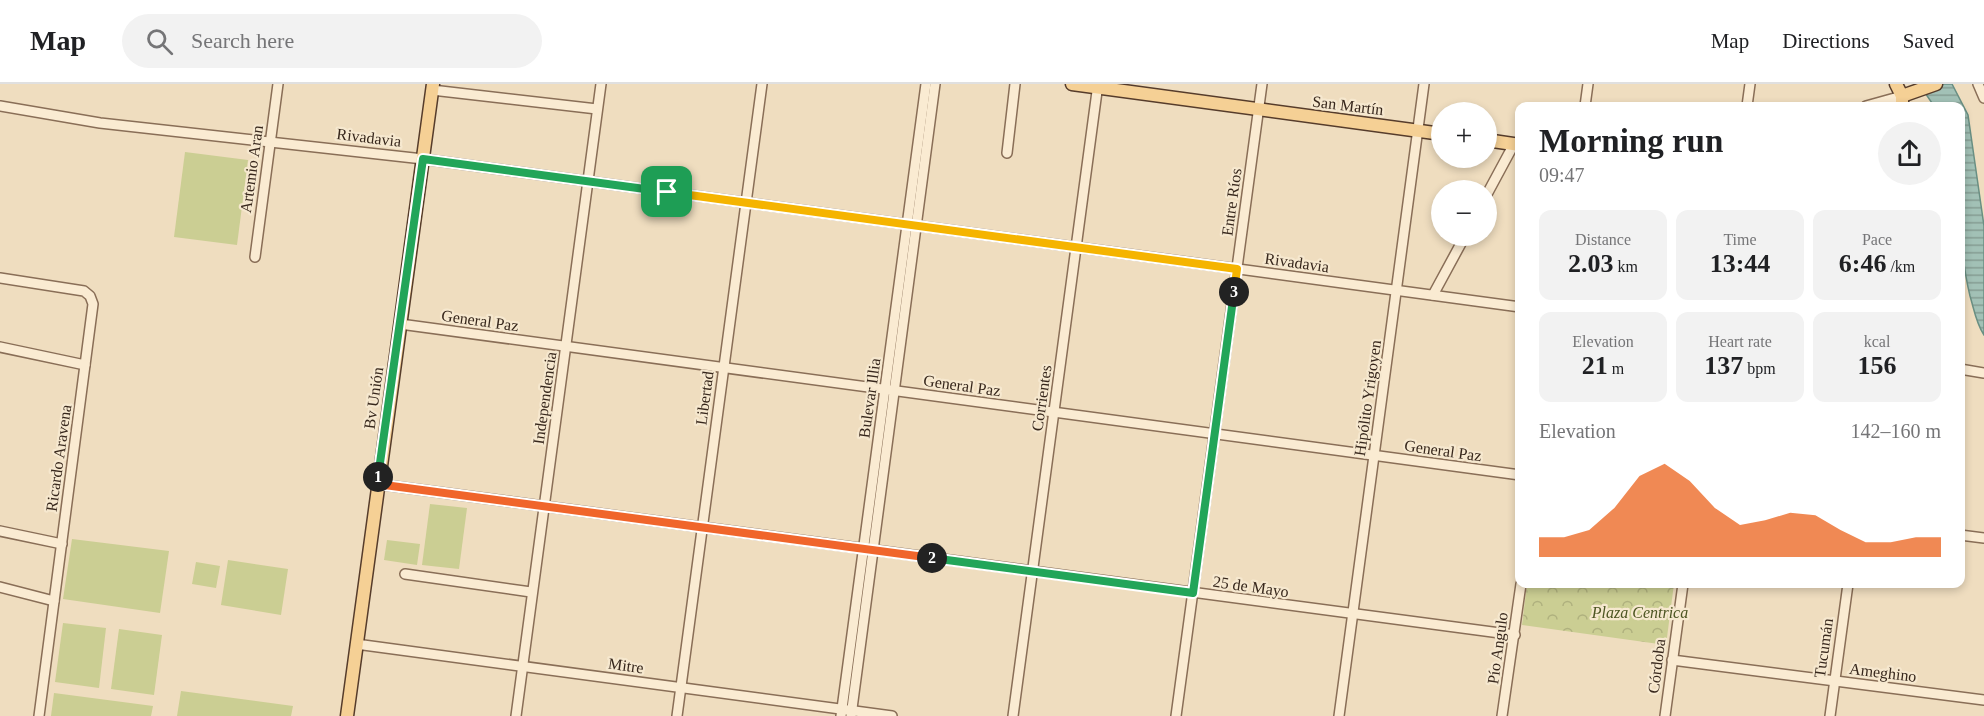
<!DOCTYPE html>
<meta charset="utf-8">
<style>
:root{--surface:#fff;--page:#f2f2f2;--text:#202124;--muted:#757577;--line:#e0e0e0;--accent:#ea580c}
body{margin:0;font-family:Georgia,serif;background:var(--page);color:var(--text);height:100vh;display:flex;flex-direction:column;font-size:22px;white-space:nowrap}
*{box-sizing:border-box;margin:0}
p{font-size:20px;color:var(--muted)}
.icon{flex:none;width:33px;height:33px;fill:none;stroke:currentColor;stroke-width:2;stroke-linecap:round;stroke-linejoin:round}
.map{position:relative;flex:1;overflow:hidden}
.drawer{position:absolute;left:1515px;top:18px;width:450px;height:486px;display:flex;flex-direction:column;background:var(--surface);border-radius:12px;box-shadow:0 3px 9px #0003}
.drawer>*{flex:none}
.tools{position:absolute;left:1431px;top:18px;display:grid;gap:12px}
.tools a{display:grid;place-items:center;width:66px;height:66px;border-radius:50%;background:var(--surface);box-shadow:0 3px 9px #0003;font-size:30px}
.pin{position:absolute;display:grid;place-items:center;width:51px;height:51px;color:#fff;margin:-26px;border-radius:12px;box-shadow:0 3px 9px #0006}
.km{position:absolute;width:30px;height:30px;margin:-15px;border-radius:50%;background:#222;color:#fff;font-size:16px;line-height:30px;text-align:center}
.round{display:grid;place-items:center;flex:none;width:63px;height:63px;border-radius:32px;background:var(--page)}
.summary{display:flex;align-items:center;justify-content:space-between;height:102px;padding:0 24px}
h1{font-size:33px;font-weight:600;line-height:45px}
.metrics{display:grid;grid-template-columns:repeat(3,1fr);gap:9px;height:102px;padding:6px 24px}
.metrics div{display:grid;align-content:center;border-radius:12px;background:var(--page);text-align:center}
.metrics b{font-size:26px;font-weight:600}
.metrics small{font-size:16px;font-weight:400}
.metrics p{font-size:16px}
.chart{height:168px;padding:12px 24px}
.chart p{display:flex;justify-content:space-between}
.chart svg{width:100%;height:108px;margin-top:6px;fill:var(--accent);opacity:.7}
header{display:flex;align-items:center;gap:36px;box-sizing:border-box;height:84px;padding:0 30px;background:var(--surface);border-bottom:2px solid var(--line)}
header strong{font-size:28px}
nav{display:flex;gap:33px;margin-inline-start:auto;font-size:21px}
.search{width:420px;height:54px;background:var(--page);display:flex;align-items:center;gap:15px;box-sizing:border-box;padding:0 21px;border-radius:33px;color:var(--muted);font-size:22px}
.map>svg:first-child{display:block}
.forest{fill:url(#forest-crowns)}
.garden{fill:#cbce93}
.water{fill:url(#water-rules);stroke:#698f83;stroke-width:1.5}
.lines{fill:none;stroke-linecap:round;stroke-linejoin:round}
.minor-casing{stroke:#896e57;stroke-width:12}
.major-casing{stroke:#563c2b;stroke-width:15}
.minor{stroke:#faebd2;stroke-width:9}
.major{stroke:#f5d095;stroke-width:12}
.split-1-casing{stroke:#fff;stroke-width:12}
.split-2-casing{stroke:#fff;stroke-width:12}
.split-3-casing{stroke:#fff;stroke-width:12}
.split-4-casing{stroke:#fff;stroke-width:12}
.split-1{stroke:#22a559;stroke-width:8}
.split-2{stroke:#f0652b;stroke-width:8}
.split-3{stroke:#22a559;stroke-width:8}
.split-4{stroke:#f5b400;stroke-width:8}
.labels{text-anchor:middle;stroke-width:4.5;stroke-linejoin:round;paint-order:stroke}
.street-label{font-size:16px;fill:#37271c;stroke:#f6e8cf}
.park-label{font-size:16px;font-style:italic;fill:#4c5522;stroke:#f6e8cf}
</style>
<header>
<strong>Map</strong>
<div class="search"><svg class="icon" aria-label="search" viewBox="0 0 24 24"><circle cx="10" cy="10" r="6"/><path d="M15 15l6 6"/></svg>Search here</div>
<nav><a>Map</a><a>Directions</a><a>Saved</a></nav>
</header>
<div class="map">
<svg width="1984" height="632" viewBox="0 0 1984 632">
<defs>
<pattern id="forest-crowns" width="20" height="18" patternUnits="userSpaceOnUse" patternTransform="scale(1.5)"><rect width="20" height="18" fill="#cbce93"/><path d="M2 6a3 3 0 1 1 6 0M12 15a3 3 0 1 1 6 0" fill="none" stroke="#afb17e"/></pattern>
<pattern id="water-rules" width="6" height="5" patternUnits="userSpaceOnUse" patternTransform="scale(1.5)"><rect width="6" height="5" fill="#a2c1b6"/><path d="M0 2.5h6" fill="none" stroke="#859d93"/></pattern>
</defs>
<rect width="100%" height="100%" fill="#efddbf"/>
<path class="forest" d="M1527,500H1674L1666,561L1522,541Z"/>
<g class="garden">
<path d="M185,68L248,76L237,161L174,153Z"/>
<path d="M430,420L467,424L459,485L422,481Z"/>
<path d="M72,455L169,467L160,529L63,515Z"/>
<path d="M387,456L420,460L417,481L384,476Z"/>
<path d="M228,476L288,485L281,531L221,521Z"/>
<path d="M196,478L220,482L216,504L192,500Z"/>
<path d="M63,539L106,544L99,604L55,598Z"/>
<path d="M119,545L162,551L154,611L111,605Z"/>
<path d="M181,607L293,622L291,632H177Z"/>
<path d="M54,609L153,622L151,632H51Z"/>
</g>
<path class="water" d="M1919,0H1952L1968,31L1984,142V251C1976,239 1974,225 1970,212C1955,150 1961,85 1960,22H1934Z"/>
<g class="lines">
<defs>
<g id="minor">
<path d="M1978,0L1984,14"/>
<path d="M432,6L597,25"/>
<path d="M0,22L100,39L423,75L1520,223"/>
<path d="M1585,22L1588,0"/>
<path d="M1747,22L1750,0"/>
<path d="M1866,22L1902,12"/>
<path d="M1007,69L1015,0"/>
<path d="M1486,112L1514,60"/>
<path d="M255,173L278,0"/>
<path d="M0,194L84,207L90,212L93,220L39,632"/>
<path d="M1433,211L1465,152"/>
<path d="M400,240L1520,391"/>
<path d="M0,263L85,281"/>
<path d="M1960,285L1984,289"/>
<path d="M377,400L1515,551"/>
<path d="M0,447L62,460"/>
<path d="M1960,451L1984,454"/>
<path d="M405,490L531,508"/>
<path d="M0,503L54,517"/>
<path d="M356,560L892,632"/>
<path d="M1672,576L1984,616"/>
<path d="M516,632L601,0"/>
<path d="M677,632L762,0"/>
<path d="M841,632L926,0"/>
<path d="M851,632L935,0"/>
<path d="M1013,632L1098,0"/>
<path d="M1176,632L1262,0"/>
<path d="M1339,632L1424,0"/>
<path d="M1502,632L1521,500"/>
<path d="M1665,632L1683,500"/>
<path d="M1830,632L1848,500"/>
</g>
<g id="major">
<path d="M1072,0L1442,50"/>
<path d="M1896,0L1902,12V22"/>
<path d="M1902,12L1936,0"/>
<path d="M1486,56L1520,61"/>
<path d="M347,632L433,0"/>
</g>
</defs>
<use href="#minor" class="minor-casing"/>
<use href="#major" class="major-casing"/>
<use href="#minor" class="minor"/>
<use href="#major" class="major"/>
</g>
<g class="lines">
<defs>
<path id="split-1" d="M378,393L423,75L667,108"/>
<path id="split-2" d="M378,393L377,400L932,474"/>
<path id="split-3" d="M932,474L1193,509L1234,208"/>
<path id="split-4" d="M667,108L1237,185L1234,208"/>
</defs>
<use href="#split-1" class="split-1-casing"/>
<use href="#split-2" class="split-2-casing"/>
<use href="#split-3" class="split-3-casing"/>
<use href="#split-4" class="split-4-casing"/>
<use href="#split-1" class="split-1"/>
<use href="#split-2" class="split-2"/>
<use href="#split-3" class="split-3"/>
<use href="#split-4" class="split-4"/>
</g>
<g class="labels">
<g class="street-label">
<text transform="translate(1348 21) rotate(7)" y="6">San Martín</text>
<text transform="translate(369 53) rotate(7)" y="6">Rivadavia</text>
<text transform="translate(251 85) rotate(-82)" y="6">Artemio Aran</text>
<text transform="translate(1231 118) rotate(-82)" y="6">Entre Ríos</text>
<text transform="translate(1297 178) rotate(8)" y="6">Rivadavia</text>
<text transform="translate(480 236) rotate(8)" y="6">General Paz</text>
<text transform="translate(962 301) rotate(8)" y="6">General Paz</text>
<text transform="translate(373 314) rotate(-82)" y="6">Bv Unión</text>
<text transform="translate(544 314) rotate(-82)" y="6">Independencia</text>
<text transform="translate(704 314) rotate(-82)" y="6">Libertad</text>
<text transform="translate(869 314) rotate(-82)" y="6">Bulevar Illia</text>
<text transform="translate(1041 314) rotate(-82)" y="6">Corrientes</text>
<text transform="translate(1367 314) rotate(-82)" y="6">Hipólito Yrigoyen</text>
<text transform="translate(1443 366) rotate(8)" y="6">General Paz</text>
<text transform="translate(58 374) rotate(-82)" y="6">Ricardo Aravena</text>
<text transform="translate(1251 502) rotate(8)" y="6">25 de Mayo</text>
<text transform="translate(1497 564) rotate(-82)" y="6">Pío Angulo</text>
<text transform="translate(1823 564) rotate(-82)" y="6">Tucumán</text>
<text transform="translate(626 581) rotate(8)" y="6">Mitre</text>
<text transform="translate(1656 582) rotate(-83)" y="6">Córdoba</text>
<text transform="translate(1883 588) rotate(7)" y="6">Ameghino</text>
</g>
<g class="park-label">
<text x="1640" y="534">Plaza Centrica</text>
</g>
</g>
</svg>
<div class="tools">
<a>+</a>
<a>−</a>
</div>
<div class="pin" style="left:667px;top:108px;background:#1e9e55"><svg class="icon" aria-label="arrive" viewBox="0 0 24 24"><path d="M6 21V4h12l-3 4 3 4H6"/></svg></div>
<b class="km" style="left:378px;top:393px">1</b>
<b class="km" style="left:932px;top:474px">2</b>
<b class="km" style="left:1234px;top:208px">3</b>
<section class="drawer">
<div class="summary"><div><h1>Morning run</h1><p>09:47</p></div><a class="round"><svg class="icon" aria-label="share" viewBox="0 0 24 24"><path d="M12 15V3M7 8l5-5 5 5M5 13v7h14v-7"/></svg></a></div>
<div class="metrics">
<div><p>Distance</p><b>2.03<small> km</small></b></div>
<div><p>Time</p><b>13:44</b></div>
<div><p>Pace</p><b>6:46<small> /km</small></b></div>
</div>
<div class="metrics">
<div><p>Elevation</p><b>21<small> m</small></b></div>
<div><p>Heart rate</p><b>137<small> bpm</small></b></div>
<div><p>kcal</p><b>156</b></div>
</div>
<div class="chart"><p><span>Elevation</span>142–160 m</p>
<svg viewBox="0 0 160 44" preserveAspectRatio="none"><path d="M0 44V36L10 36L20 33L30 24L40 11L50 6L60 13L70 24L80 31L90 29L100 26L110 27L120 33L130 38L140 38L150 36L160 36V44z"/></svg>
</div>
</section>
</div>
